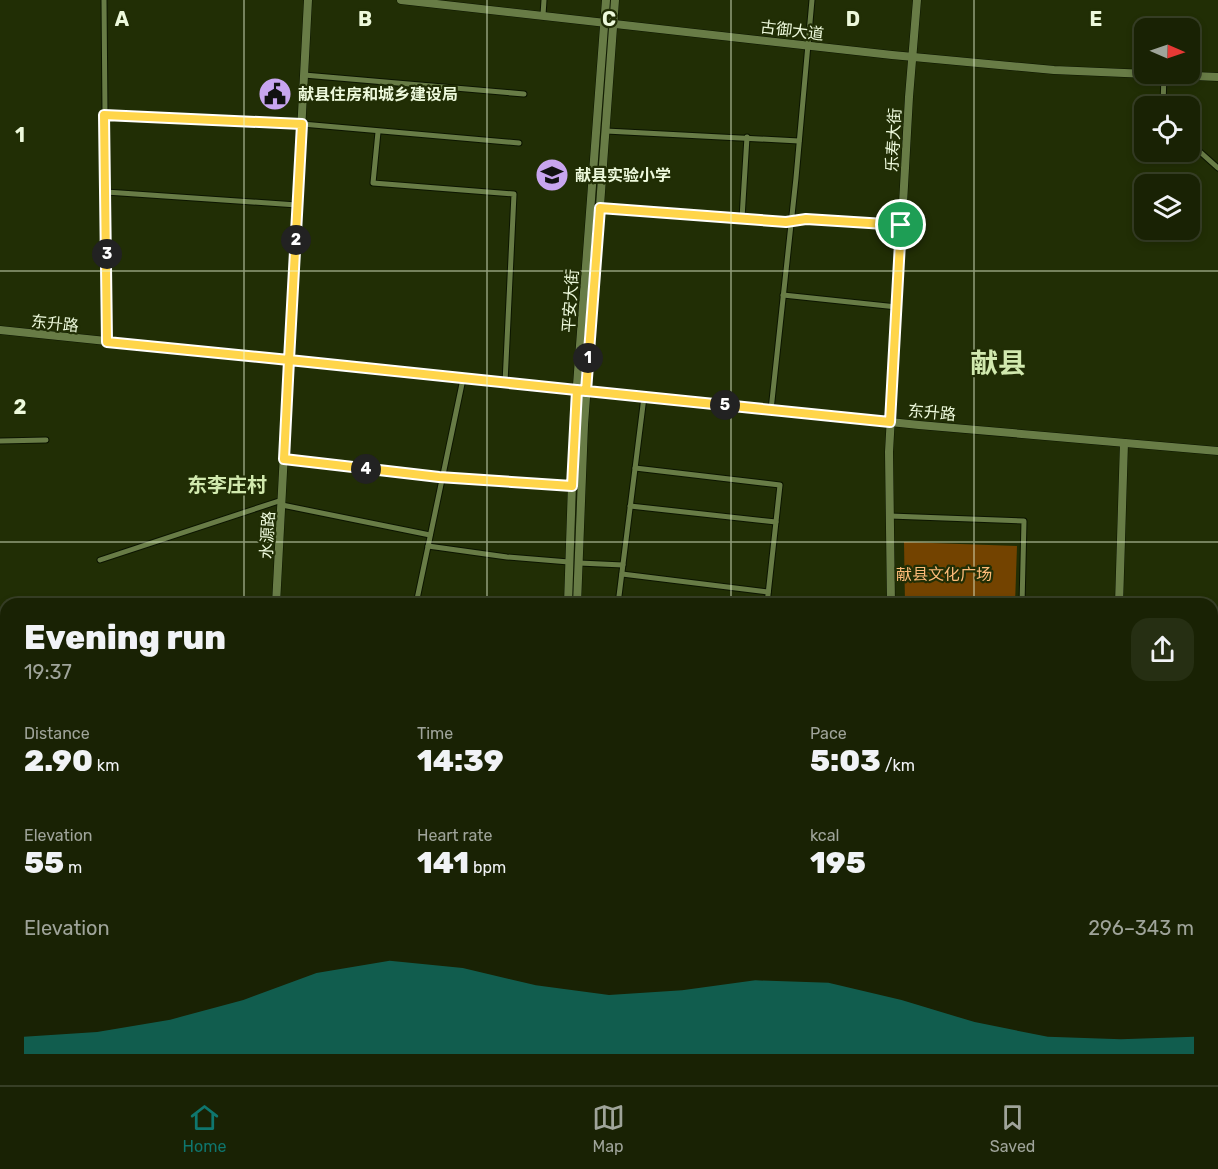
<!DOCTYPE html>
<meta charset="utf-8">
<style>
:root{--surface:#192204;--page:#262f13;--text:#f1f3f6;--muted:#9fa49a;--line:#373f26;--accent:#0f766e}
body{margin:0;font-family:Rubik,"Noto Sans SC",sans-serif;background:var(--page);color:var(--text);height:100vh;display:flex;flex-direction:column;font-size:22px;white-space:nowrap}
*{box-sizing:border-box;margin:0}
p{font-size:20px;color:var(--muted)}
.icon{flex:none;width:33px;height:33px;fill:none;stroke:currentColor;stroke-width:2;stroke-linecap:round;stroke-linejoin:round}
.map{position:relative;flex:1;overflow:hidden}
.drawer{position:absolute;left:0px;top:598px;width:1218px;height:488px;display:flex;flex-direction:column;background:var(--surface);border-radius:18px 18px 0 0;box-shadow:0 3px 9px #0003,0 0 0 2px var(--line)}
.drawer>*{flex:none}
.needle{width:39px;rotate:92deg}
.tools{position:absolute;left:1134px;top:18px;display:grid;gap:12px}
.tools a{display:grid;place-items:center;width:66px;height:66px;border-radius:12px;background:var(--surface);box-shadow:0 3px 9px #0003,0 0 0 2px var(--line);font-size:30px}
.pin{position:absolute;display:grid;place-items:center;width:51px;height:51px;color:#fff;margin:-26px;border:3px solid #fff;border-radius:50%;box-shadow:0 2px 6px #0007}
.km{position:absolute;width:30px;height:30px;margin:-15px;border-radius:50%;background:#222;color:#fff;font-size:16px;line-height:30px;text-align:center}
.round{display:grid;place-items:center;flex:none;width:63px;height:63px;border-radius:18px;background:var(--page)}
.head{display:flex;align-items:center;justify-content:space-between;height:102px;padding:0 24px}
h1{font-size:33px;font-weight:800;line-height:45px}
.metrics{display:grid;grid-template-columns:repeat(3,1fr);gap:9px;height:102px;padding:6px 24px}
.metrics div{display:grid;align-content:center}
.metrics b{font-size:30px;font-weight:800}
.metrics small{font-size:16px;font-weight:400}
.metrics p{font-size:16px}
.chart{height:168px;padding:12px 24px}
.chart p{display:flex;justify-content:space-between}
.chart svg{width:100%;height:108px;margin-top:6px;fill:var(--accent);opacity:.7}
.dock{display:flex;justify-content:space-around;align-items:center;height:84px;border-top:2px solid var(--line);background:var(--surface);font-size:16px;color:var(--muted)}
.dock a{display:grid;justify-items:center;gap:3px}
.dock .selected{color:var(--accent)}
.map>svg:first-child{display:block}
.green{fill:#734300}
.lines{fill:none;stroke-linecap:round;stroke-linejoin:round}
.street-casing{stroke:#0c1500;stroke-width:7}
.secondary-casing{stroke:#0c1500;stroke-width:9}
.street{stroke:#687c46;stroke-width:5}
.secondary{stroke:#687c46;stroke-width:8}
.route-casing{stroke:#fff;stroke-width:12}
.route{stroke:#ffd54a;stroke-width:8}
.grid{fill:none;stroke:#edf9dc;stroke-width:1.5;stroke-opacity:0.55}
.labels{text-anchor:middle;stroke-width:4.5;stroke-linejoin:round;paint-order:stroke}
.street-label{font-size:16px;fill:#edf9dc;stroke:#212e05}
.poi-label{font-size:16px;font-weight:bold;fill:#edf9dc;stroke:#212e05;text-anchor:start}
.park-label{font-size:16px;fill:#fdbb79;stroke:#212e05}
.quarter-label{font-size:20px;font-weight:bold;fill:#d1e9ae;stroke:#212e05}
.town-label{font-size:28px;font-weight:bold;fill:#d1e9ae;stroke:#212e05}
.grid-label{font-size:20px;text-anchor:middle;font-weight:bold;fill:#edf9dc;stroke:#212e05;stroke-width:4.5;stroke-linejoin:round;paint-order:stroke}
</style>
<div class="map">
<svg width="1218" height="1085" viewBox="0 0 1218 1085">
<rect width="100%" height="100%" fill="#212e05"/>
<path class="green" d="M904,542L1017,546L1015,604H905Z"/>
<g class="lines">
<defs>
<g id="street">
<path d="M104,0L107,341"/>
<path d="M543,15L544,0"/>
<path d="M304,75L524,94"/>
<path d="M1163,106L1164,74"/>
<path d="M104,115L302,124L519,143"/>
<path d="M606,131L799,141"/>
<path d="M378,132L373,183L514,194L505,383"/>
<path d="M1190,147L1199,151L1218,168"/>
<path d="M106,192L297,205"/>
<path d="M600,208L786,222L806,219L901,225"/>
<path d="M742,218L747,137"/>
<path d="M783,295L897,307"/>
<path d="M771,410L796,178L812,0"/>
<path d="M0,441L46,440"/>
<path d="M284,459L439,477L572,486"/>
<path d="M635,468L780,485L767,604"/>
<path d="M282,505L430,535"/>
<path d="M630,506L776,522"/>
<path d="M890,516L1024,521L1022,604"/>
<path d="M428,546L507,557L569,562"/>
<path d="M100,560L282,500"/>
<path d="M579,563L623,565"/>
<path d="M622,574L768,592"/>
<path d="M416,604L463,379"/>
<path d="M618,604L644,397"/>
<path d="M1212,697H1218"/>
<path d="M1212,752H1218"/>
<path d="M0,850H6"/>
<path d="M1212,938H1218"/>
<path d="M113,1085V1080"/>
<path d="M570,1085V1080"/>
</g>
<g id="secondary">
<path d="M401,0L892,55L1054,70L1218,77"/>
<path d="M0,330L919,425L1218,451"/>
<path d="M276,604L308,0"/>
<path d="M568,604L574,425L606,0"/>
<path d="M577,604L584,425L615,0"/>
<path d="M891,604L889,452L909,97L917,0"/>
<path d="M1119,604L1124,443"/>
<path d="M0,695H6"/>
<path d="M0,702H6"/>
<path d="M900,1080V1085"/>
<path d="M250,1085V1080"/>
<path d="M549,1085V1080"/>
<path d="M559,1085V1080"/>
<path d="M1115,1085V1080"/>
</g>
</defs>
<use href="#street" class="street-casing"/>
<use href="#secondary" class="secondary-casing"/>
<use href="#street" class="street"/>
<use href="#secondary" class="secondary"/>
</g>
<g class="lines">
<defs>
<path id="route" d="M901,225L806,219L786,222L600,208L586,391L289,360L302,124L104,115L107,342L289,360L284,459L439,477L572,486L577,390L890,422L901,225"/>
</defs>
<use href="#route" class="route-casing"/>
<use href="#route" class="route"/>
</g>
<path class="grid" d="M244,0V604M487,0V604M731,0V604M974,0V604M0,271H1218M0,542H1218M0,814H6M1212,814H1218M244,1080V1085M487,1080V1085M731,1080V1085M974,1080V1085"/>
<defs>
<symbol id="civic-disc" viewBox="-11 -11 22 22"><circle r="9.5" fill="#c8a5ef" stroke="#212e05"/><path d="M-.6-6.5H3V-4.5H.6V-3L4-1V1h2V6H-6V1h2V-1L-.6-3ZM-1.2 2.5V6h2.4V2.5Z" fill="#111"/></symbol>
<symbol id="school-disc" viewBox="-11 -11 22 22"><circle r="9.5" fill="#c8a5ef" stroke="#212e05"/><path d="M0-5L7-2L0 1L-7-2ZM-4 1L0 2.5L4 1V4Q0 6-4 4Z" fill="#111"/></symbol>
</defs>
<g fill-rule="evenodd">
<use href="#civic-disc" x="256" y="75" width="38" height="38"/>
<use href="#school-disc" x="533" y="156" width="38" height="38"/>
</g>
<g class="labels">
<g class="street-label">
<text transform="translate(792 30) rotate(7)" y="6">古御大道</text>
<text transform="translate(893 140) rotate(-87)" y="6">乐寿大街</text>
<text transform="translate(570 301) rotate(-86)" y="6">平安大街</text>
<text transform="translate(55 323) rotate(6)" y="6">东升路</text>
<text transform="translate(932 412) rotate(5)" y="6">东升路</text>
<text transform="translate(267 535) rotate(-87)" y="6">水源路</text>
</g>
<g class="poi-label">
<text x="298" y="100">献县住房和城乡建设局</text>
<text x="575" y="181">献县实验小学</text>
</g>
<g class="park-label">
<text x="944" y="580">献县文化广场</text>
</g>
<g class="quarter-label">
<text x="227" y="492">东李庄村</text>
</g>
<g class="town-label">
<text x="998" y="373">献县</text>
</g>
</g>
<g class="grid-label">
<text x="122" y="26">A</text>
<text x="365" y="26">B</text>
<text x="609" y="26">C</text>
<text x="853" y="26">D</text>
<text x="1096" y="26">E</text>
<text x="20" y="142">1</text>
<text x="20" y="414">2</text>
</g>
</svg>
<div class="tools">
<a><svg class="needle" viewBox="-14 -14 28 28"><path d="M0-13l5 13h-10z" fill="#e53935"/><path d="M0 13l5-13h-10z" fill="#9fa49a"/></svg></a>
<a><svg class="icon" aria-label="locate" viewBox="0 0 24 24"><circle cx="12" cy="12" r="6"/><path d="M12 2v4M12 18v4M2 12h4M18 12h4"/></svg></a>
<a><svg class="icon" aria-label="layers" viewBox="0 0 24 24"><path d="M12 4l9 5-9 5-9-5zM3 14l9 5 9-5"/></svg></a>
</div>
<div class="pin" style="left:901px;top:225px;background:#1e9e55"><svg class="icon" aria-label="arrive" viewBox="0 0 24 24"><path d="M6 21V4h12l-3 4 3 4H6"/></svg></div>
<b class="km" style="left:588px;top:358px">1</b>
<b class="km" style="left:296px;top:240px">2</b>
<b class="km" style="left:107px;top:254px">3</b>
<b class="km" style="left:366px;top:469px">4</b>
<b class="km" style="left:725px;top:405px">5</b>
<section class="drawer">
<div class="head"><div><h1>Evening run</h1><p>19:37</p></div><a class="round"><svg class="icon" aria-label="share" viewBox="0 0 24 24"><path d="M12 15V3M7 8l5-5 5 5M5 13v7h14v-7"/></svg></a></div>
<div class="metrics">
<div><p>Distance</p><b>2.90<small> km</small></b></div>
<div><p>Time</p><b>14:39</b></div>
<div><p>Pace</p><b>5:03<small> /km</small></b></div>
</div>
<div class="metrics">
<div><p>Elevation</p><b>55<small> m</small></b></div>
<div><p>Heart rate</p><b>141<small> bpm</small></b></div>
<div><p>kcal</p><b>195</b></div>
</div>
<div class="chart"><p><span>Elevation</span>296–343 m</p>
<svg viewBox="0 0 160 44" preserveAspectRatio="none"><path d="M0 44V37L10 35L20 30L30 22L40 11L50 6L60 9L70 16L80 20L90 18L100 14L110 15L120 22L130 31L140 37L150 38L160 37V44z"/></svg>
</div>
</section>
</div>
<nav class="dock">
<a class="selected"><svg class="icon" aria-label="home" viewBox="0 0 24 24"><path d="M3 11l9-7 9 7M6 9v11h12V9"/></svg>Home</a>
<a><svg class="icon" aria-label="map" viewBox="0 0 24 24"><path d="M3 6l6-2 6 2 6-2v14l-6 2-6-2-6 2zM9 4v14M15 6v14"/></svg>Map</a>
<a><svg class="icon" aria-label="saved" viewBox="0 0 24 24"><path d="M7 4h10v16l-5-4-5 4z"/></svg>Saved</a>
</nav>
